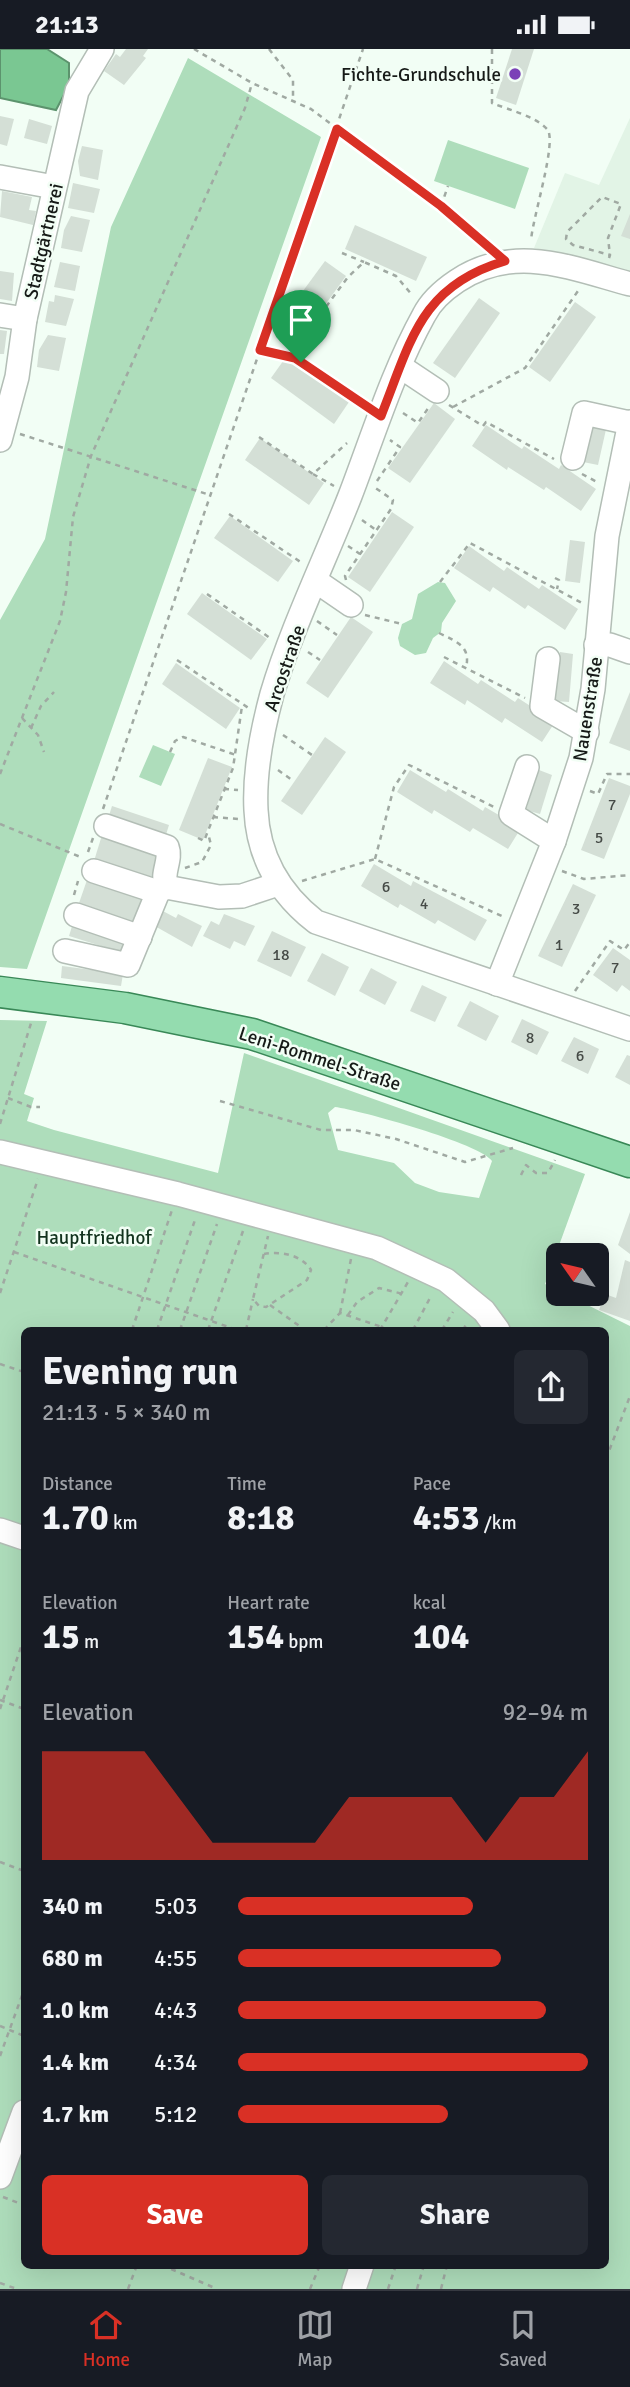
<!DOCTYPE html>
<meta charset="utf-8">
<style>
:root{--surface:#171b24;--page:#242831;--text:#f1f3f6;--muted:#9ea1a6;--line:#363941;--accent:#d93025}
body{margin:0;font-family:Signika,sans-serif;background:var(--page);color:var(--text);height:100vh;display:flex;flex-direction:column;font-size:26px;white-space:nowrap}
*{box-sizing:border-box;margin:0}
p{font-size:23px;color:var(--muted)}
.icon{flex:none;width:38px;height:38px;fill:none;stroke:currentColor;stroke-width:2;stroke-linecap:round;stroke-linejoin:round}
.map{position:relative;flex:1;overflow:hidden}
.drawer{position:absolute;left:21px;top:1278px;width:588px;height:942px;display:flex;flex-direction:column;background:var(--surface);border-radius:10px;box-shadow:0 7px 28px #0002}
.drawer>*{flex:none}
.needle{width:46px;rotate:304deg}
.buttons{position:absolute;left:546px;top:1194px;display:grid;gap:14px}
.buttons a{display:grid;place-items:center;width:63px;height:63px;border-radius:10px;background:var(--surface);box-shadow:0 7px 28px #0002;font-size:35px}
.pin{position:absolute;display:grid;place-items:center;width:60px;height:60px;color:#fff;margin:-72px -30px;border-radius:50% 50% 50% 0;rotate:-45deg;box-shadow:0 0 7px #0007}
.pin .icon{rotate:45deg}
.round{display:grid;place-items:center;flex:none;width:74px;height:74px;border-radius:10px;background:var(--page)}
.headline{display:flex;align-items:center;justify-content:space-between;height:119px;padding:0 21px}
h1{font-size:38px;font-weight:800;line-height:52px}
.stats{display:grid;grid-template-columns:repeat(3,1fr);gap:10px;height:119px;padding:7px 21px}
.stats div{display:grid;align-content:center}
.stats b{font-size:35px;font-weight:800}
.stats small{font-size:19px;font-weight:400}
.stats p{font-size:19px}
.chart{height:196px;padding:14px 21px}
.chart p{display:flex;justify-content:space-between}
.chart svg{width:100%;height:126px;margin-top:7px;fill:var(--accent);opacity:.7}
.cta{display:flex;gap:14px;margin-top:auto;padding:14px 21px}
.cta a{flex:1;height:80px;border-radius:10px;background:var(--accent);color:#fff;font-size:28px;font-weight:800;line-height:80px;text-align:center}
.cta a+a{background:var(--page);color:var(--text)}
ul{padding:0 21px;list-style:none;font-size:23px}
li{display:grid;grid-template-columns:112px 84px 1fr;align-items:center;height:52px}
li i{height:18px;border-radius:9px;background:var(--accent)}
.status{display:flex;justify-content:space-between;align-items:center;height:49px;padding:0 35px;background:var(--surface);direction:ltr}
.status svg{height:19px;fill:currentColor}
.dock{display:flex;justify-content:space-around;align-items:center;height:98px;border-top:2px solid var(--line);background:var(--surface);font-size:19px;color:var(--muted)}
.dock a{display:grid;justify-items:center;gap:4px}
.dock .active{color:var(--accent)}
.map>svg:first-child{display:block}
.built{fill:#e2f4e6}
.green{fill:#aeddbb;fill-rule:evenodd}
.water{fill:#7ac792;stroke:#5c936d;stroke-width:2}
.building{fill:#d4dfd6}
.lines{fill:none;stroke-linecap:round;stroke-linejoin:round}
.minor-casing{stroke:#b3beb6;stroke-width:26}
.major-casing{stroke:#398857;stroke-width:33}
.path{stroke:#a0a9a2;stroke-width:2.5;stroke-dasharray:5 5;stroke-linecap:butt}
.minor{stroke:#fff;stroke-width:23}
.major{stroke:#94dcaf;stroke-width:30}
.route-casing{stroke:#fff;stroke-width:14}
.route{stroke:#d93025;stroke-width:9}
.poi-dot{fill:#7b41b7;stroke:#f2fef5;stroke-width:2.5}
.labels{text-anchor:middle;stroke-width:5;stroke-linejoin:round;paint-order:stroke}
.number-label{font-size:16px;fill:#464b47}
.poi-label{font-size:19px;fill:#161a17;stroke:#f2fef5;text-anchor:end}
.street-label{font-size:19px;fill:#161a17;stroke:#f2fef5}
.park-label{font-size:19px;fill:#12331e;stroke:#f2fef5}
</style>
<div class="status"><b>21:13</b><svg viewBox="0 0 49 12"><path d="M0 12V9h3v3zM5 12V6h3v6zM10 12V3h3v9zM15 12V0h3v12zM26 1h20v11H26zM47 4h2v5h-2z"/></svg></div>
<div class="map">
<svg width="630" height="2240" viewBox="0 0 630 2240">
<rect width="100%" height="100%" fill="#f2fef5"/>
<path class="built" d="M630,69V223L534,199L565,124L599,136Z"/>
<g class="green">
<path d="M188,9L321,88L27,920L0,918V571L45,490L111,178Z"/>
<path d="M448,91L529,119L515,160L434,132Z"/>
<path d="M438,533L445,534L456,552L442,574L441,583L433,589L426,604L415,606L400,597L398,589L402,575L412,570L418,545Z"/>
<path d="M153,696L175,705L161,737L139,728Z"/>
<path d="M0,971L47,972L24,1045L34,1049L27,1072L54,1081L218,1124L244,1004L585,1125L545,1235L630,1277V2240H0ZM335,1058C359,1061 482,1095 492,1112L479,1149L439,1143L415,1134L394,1114L338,1101L328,1064ZM24,1281H606V2216H24Z"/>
</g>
<path class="water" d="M0,0H47L69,14V36L56,61L0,49Z"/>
<g class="building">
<path d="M126,0H148L143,7L146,9L124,36L104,22L116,5L120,8Z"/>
<path d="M512,0H534L516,56L496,49Z"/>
<path d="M0,67L14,70L7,97L0,95Z"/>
<path d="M29,70L52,77L47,95L24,89Z"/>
<path d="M82,97L103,101L98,131L80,127L78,112Z"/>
<path d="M73,134L100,140L94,164L68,159Z"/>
<path d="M2,142L32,148L29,161L36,162L33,176L0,168Z"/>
<path d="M630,165V190L621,187Z"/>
<path d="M71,167L90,171L82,203L61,199L64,181Z"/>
<path d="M355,176L427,208L416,232L345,200Z"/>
<path d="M325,212L346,227L299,292L278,276Z"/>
<path d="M60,213L80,217L75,242L54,238Z"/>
<path d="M0,222L14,224L12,252L0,250Z"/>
<path d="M55,246L74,250L66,277L45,273L49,252L54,253Z"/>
<path d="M479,249L500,264L455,329L433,314Z"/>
<path d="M575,253L596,268L550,333L529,318Z"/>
<path d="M0,281L7,282L4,305H0Z"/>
<path d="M48,286L66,289L59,322L37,318L39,301Z"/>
<path d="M286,308L349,353L334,375L271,329Z"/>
<path d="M434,354L455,370L410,434L388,419Z"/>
<path d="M593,373L607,376L598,416L583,413Z"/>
<path d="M486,376L522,400L524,397L559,420L561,416L596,440L581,462L546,438L544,441L508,418L507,421L472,397Z"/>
<path d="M260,389L324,434L309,456L245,411Z"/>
<path d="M392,463L414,478L370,543L348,528Z"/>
<path d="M230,467L293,512L278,533L214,489Z"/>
<path d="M570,491L585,493L580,534L565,532Z"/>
<path d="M469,497L504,522L507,518L539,540L542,536L578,560L565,581L528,556L525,560L493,538L490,543L454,519Z"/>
<path d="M202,544L267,590L251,611L187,565Z"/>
<path d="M351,568L373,583L328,649L306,634Z"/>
<path d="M560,603L573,605L569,653L554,652Z"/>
<path d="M444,612L478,635L481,631L515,653L518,649L555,673L542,693L505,669L502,674L467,651L465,656L430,634Z"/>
<path d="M176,614L240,659L226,680L162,635Z"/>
<path d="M630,643V702L609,694Z"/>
<path d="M325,688L346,703L302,766L281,752Z"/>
<path d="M208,709L232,718L203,791L179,781Z"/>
<path d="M410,721L446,743L448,740L483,762L485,758L521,779L508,800L473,779L470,783L434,761L432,765L397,743Z"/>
<path d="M539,721L552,726L540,765L526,761Z"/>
<path d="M609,729L630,737V745L604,810L581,801Z"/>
<path d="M112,757L169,776L165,789L108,770Z"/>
<path d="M102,786L159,805L151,830L94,812Z"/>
<path d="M374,815L411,837L413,832L487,871L475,892L438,871L435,875L400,855L398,859L361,837Z"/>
<path d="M87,831L145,850L137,876L78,857Z"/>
<path d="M573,835L596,846L562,918L538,907Z"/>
<path d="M161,861L176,869L178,865L202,877L192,898L153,876Z"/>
<path d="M224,865L255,877L245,897L234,892L230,900L203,887L211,872L219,876Z"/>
<path d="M73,874L131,892L127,905L69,887Z"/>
<path d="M272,882L306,898L291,928L257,912Z"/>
<path d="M613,899L630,911V942L622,936L617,943L593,926Z"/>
<path d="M322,904L349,918L335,947L307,932Z"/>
<path d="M62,917L123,925L121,937L61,929Z"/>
<path d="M371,919L397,933L385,956L359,942Z"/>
<path d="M422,936L447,948L435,973L410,962Z"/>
<path d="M470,952L499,967L486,992L457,977Z"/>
<path d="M522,970L549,983L537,1006L511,993Z"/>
<path d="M574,988L599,1000L588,1025L561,1012Z"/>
<path d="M627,1006L630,1007V1036L615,1028Z"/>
<path d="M630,1163V1205L618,1196Z"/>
<path d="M625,1211L630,1213V1272L599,1261L605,1245L616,1249Z"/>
</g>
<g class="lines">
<defs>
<g id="minor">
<path d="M0,128L54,138"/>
<path d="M630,235C571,219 514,194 457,232C445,240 431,252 424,266C393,322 373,387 350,447C324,513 292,578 272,645C262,682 254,723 256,761C258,808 280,845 316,873L630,980"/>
<path d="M0,266L25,270"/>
<path d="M401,318L437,342"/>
<path d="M0,391L17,328L25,270L77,42L102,0"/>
<path d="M573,409L584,364L630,374"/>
<path d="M316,532L351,556"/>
<path d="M596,596H610L630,603"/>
<path d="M548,610L542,657L587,683"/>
<path d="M527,718L511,765L554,792"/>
<path d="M106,777L167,798C172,811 161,823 166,838"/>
<path d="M94,822L158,843"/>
<path d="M76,866L140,888"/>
<path d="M65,902L128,916L158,843L166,838L219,848L242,847L278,835"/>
<path d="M497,935L554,792L581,709L593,640L607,487L630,373"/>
<path d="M0,1103L178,1145L377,1199L446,1231L484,1262L498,1281"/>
<path d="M0,1481L24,1489"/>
<path d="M0,2128L24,2063"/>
<path d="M354,2240L362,2216"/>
</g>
<path id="major" d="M0,943L125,959L252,985L630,1113"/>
</defs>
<use href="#minor" class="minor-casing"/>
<use href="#major" class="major-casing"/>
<g class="path">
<path d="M194,0L252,34L311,60L441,157L489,198"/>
<path d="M269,0L293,31V52"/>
<path d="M492,0V54C509,61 535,67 547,80C558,91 532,170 531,192"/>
<path d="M441,157L448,137"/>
<path d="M342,204L364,213"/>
<path d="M609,209L610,206L573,196L566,190L567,183L602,148L621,155L608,189L610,206"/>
<path d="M260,301L300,312"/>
<path d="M449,356L483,377L486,373L554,410"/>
<path d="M363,357L301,313L300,293L348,228L364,213L396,227L413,247"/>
<path d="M453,358L525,319L580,239"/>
<path d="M403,364L418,374L429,358"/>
<path d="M20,385L210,446"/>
<path d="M259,388L313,425L347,394"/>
<path d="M313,425L334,437"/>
<path d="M582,425L597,433"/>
<path d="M377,432L400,398L390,391"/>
<path d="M229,465L302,514"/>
<path d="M362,471L376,481"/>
<path d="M348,497L360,505"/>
<path d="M555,529L559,531L557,540"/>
<path d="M346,531L345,527L391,460L393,451L374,438"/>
<path d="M440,533L470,494L582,554"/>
<path d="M207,545L270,589"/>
<path d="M365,566L402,575"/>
<path d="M317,572L337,586"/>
<path d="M439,584C457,593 471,597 466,619"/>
<path d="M308,603L320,611"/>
<path d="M444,608L525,649"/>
<path d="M177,611L250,660"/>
<path d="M22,669L38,686L44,703"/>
<path d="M31,679L41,657L54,643"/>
<path d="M283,686L312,706"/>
<path d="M170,703L175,692L183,688L236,706"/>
<path d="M278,721L292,731"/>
<path d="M0,725L60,572L66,543L73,468L91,407L245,59L252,34"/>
<path d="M224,740L238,741"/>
<path d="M590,742L598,745L607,725H630"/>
<path d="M103,760L363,0"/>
<path d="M213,768L238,770"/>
<path d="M0,775L83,809"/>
<path d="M198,789L204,792L233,719L242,657"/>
<path d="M88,803L93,789"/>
<path d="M375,810L394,738L409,716L494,758"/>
<path d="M185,819L202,813L211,796L208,784"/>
<path d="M562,822L584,830L630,826"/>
<path d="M302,832L375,810L504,868"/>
<path d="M74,846L78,832"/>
<path d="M575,942L610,892L624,901L630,893"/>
<path d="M8,1049L31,1058H40"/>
<path d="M220,1052L321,1081H354L396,1090L465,1113L513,1099"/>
<path d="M0,1075L32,971"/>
<path d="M521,1126L526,1116L536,1124H548L555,1111"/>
<path d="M14,1203L237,1281"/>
<path d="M264,1205C281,1202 302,1206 311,1221L307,1231L266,1258L259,1257L253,1250L268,1187"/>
<path d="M0,1244L38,1130"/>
<path d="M270,1256L305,1281"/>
<path d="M340,1264L351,1210"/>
<path d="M348,1266L357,1253L379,1239L403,1245"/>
<path d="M132,1281L172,1161"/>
<path d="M157,1281L196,1168"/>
<path d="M180,1281L217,1175"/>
<path d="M208,1281L243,1182"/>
<path d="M246,1281L253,1250"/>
<path d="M324,1281L340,1264L382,1278"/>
<path d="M380,1281L408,1233"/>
<path d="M413,1281L431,1247"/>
<path d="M442,1281L453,1263"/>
<path d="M463,1281L467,1274"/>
<path d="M0,1315L24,1323"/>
<path d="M606,1410L630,1347"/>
<path d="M0,1651L24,1660"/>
<path d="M0,1660L24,1589"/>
<path d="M0,1813L24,1822"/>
<path d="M0,1977L24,1987"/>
<path d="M0,2007L24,1941"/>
<path d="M3,2148L24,2156"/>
<path d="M162,2216L217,2240"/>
<path d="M0,2234L17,2240"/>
<path d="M128,2240L137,2216"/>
<path d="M310,2240L320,2216"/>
<path d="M388,2240L396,2216"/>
<path d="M417,2240L424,2216"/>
<path d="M441,2240L447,2216"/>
</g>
<use href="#minor" class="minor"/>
<use href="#major" class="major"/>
</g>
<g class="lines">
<defs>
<path id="route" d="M337,80L441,157L505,212C420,237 411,292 381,367L295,309L260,301Z"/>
</defs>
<use href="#route" class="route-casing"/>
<use href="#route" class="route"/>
</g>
<circle class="poi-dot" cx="515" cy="25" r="7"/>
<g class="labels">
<g class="number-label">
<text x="612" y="761">7</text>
<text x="599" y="794">5</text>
<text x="386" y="843">6</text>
<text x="424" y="860">4</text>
<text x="576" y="865">3</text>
<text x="559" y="901">1</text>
<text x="281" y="911">18</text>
<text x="615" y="924">7</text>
<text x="530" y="994">8</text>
<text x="580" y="1012">6</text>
</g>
<g class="poi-label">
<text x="501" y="32">Fichte-Grundschule</text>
</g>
<g class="street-label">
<text transform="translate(43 192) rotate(-77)" y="7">Stadtgärtnerei</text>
<text transform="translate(284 619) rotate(-71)" y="7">Arcostraße</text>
<text transform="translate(587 660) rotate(-81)" y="7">Nauenstraße</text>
<text transform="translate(320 1009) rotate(18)" y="7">Leni-Rommel-Straße</text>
</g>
<g class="park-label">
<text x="94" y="1195">Hauptfriedhof</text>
</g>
</g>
</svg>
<div class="buttons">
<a><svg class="needle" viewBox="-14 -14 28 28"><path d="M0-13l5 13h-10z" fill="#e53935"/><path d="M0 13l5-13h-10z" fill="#9ea1a6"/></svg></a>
</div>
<div class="pin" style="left:301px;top:313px;background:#1e9e55"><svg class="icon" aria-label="arrive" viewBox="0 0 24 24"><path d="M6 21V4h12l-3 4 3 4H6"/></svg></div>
<section class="drawer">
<div class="headline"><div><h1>Evening run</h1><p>21:13 · 5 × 340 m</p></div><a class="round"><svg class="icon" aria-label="share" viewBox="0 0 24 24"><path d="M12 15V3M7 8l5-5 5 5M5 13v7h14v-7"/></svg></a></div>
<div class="stats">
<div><p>Distance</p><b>1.70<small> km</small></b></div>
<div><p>Time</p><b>8:18</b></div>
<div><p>Pace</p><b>4:53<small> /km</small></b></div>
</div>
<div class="stats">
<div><p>Elevation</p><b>15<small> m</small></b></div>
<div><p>Heart rate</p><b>154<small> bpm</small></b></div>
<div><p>kcal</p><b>104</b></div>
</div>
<div class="chart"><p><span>Elevation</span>92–94 m</p>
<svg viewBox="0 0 160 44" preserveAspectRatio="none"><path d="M0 44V6L10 6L20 6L30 6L40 22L50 38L60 38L70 38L80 38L90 22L100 22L110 22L120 22L130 38L140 22L150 22L160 6V44z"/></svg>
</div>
<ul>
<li><b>340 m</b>5:03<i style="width:67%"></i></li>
<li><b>680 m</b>4:55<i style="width:75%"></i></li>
<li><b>1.0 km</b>4:43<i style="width:88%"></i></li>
<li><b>1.4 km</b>4:34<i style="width:100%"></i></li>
<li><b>1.7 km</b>5:12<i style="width:60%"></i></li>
</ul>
<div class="cta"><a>Save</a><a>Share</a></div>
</section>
</div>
<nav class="dock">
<a class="active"><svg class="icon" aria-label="home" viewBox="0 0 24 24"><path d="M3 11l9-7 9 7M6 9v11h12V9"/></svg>Home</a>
<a><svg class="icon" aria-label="map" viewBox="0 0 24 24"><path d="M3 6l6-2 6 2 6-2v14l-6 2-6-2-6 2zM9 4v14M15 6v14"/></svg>Map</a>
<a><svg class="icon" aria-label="saved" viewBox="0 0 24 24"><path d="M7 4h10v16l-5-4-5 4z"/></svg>Saved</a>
</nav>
